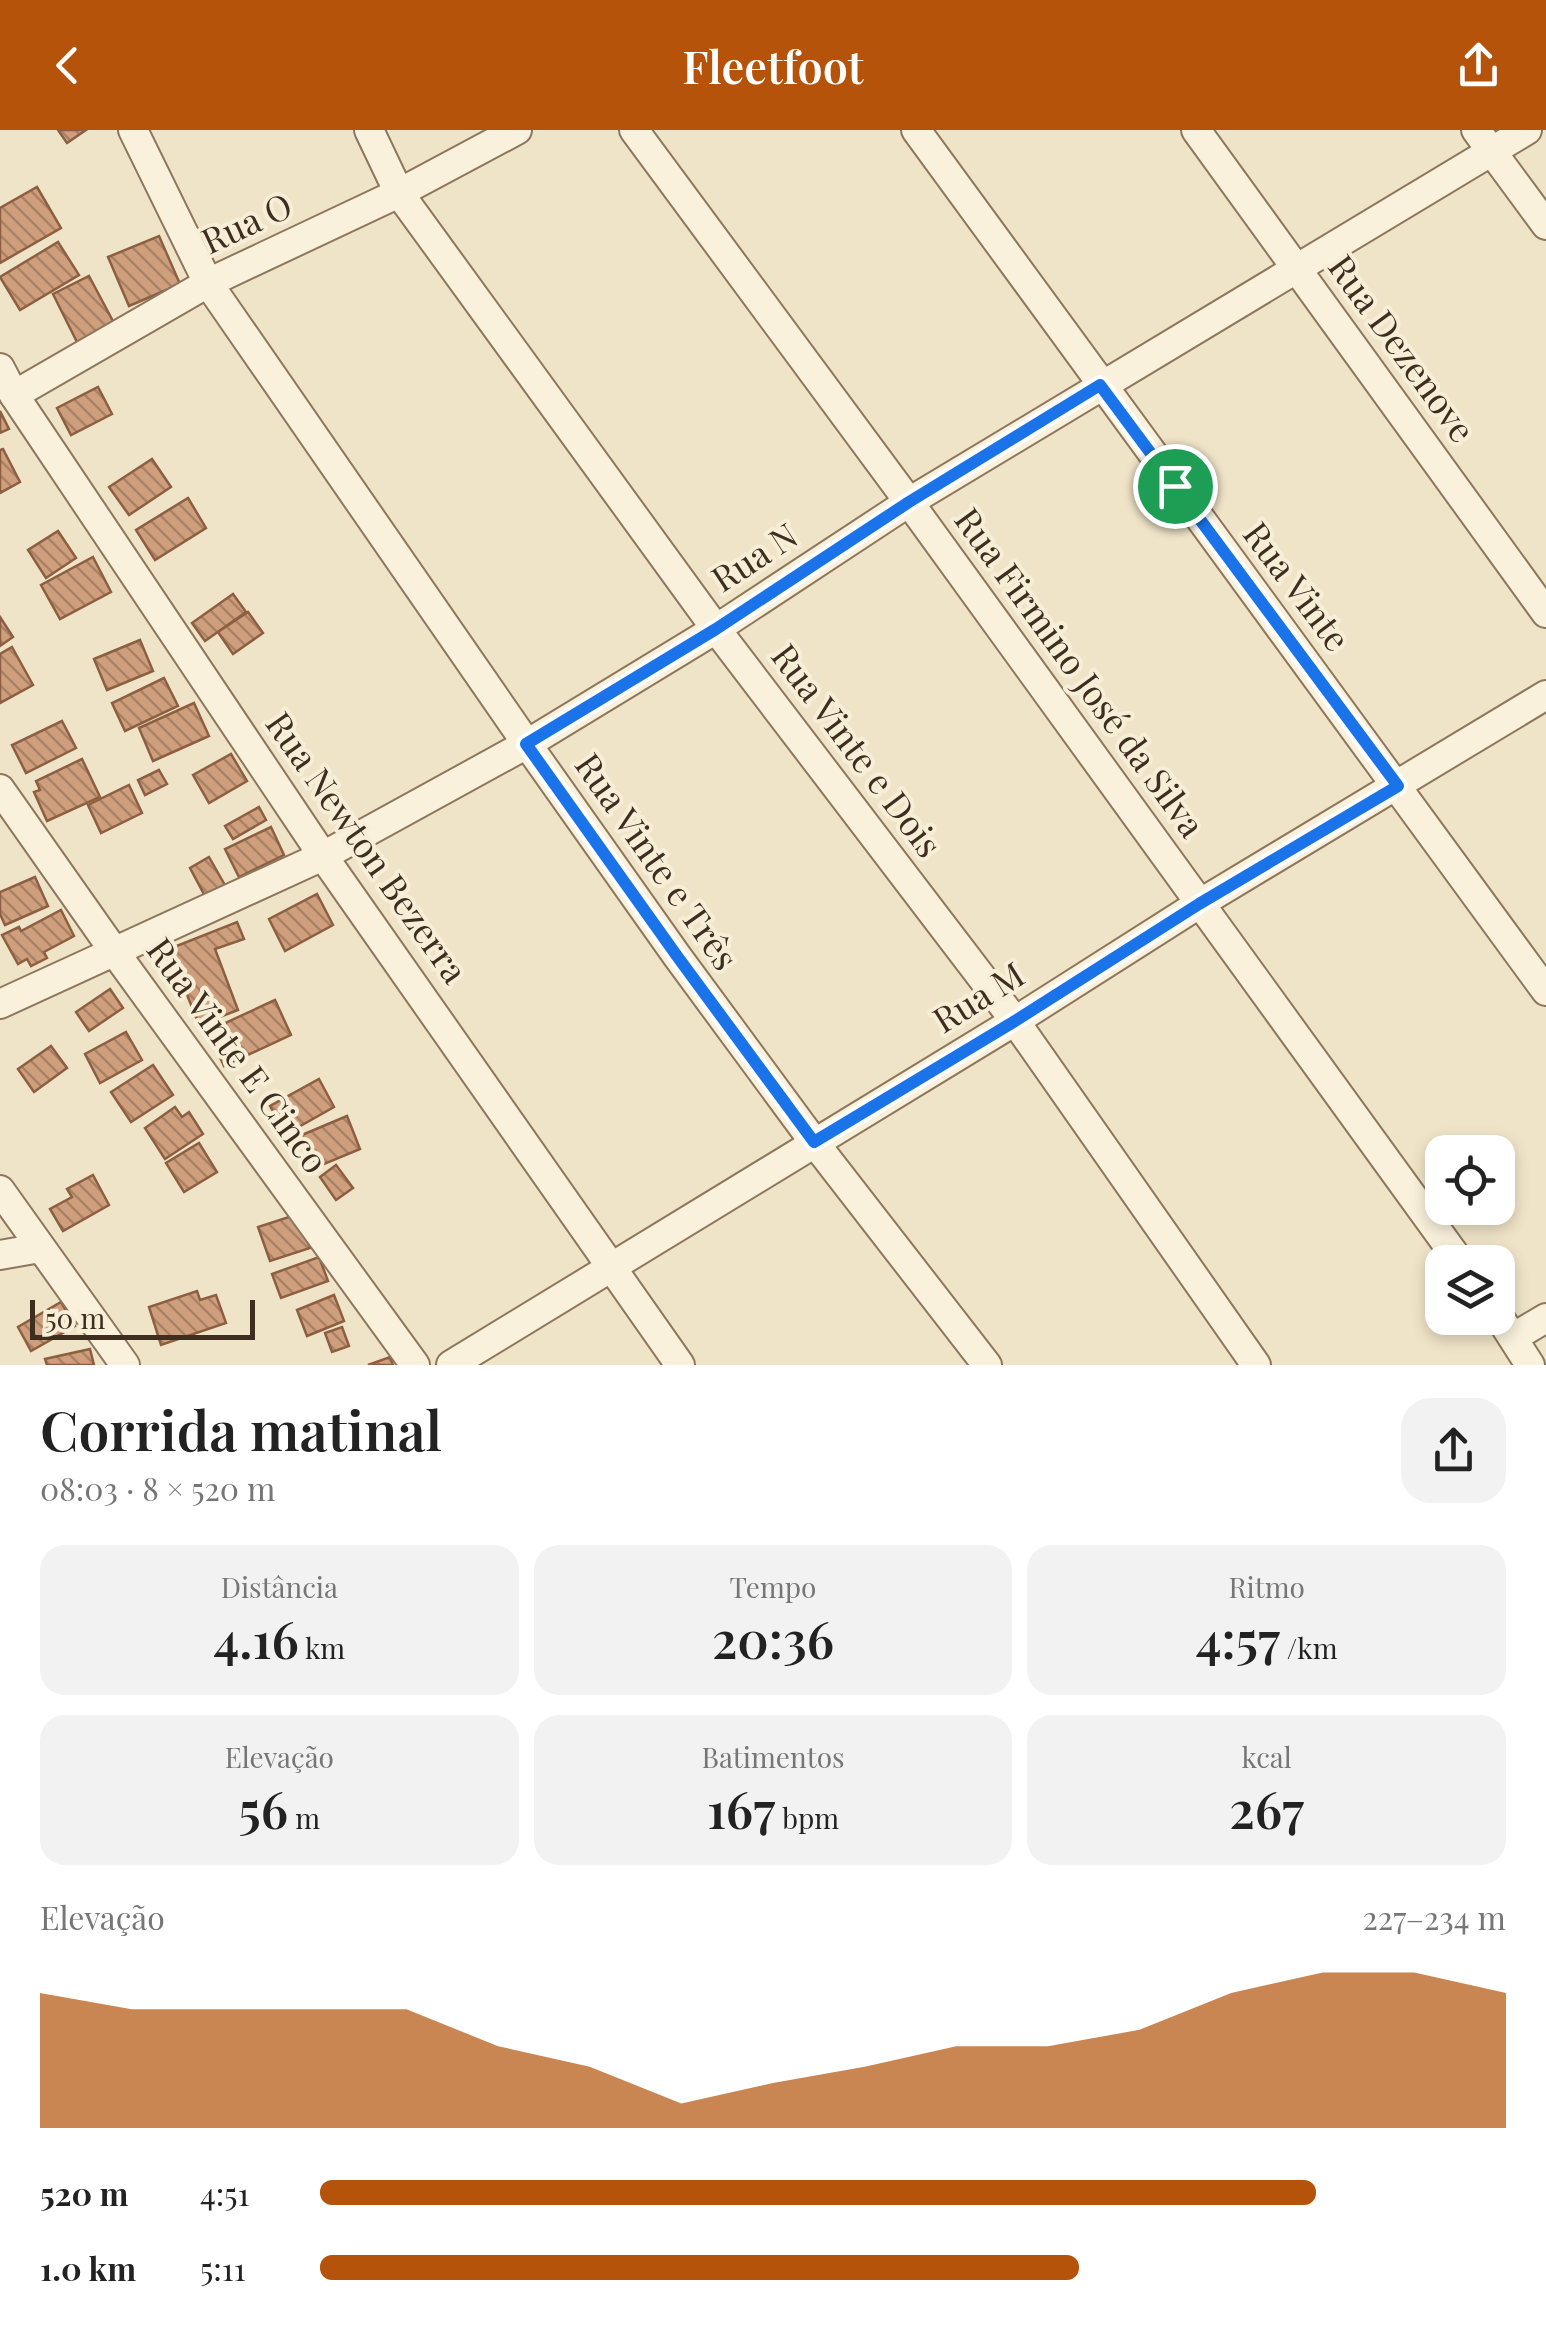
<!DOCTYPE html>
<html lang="pt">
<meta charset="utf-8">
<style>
:root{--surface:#fff;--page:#f2f2f2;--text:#222;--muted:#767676;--accent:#b45309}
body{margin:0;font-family:"Playfair Display",serif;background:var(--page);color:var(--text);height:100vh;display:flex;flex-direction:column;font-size:38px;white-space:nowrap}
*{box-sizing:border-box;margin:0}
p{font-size:32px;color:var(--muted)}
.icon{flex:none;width:55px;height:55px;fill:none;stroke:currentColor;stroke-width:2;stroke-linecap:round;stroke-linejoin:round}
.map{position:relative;height:1235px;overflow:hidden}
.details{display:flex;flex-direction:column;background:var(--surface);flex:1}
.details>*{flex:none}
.fabs{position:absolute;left:1425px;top:1005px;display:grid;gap:20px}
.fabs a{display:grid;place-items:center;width:90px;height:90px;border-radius:20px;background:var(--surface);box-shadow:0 5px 15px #0003;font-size:50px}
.scale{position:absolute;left:30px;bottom:25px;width:225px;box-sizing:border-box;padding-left:10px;border:5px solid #3d2e20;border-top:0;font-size:28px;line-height:35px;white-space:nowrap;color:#3d2e20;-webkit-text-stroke:8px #f7eed8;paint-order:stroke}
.pin{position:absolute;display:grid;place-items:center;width:85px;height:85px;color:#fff;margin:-42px;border:5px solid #fff;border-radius:50%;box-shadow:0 2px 10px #0007}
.round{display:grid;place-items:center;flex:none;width:105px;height:105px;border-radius:30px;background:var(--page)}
.headline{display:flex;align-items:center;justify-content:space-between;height:170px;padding:0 40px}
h1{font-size:55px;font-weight:600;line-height:75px}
.figures{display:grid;grid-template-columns:repeat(3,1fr);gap:15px;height:170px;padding:10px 40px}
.figures div{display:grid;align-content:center;border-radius:25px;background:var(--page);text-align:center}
.figures b{font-size:50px;font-weight:600}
.figures small{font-size:28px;font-weight:400}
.figures p{font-size:28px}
.chart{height:280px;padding:20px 40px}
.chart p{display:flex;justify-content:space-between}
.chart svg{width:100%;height:180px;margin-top:10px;fill:var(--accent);opacity:.7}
ul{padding:0 40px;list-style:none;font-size:32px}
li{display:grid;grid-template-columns:160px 120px 1fr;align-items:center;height:75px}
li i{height:25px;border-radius:12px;background:var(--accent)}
header{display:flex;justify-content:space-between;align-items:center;height:130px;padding:0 40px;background:var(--accent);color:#fff;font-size:45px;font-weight:600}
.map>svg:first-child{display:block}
.building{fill:url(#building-back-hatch);stroke:#8d5f41;stroke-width:2.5}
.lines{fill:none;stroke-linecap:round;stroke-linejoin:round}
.minor-casing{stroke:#8d765c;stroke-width:32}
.minor{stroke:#faf1dc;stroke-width:28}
.route-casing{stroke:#fff;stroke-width:20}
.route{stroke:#1a73e8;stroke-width:12}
.labels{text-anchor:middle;stroke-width:8;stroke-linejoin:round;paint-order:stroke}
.street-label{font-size:35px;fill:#3d2e20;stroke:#f7eed8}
</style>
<header><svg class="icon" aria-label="back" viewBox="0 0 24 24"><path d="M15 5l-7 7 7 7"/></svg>Fleetfoot<svg class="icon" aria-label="share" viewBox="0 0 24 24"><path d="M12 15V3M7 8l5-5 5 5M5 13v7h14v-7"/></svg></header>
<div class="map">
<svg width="1546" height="1235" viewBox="0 0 1546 1235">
<defs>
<pattern id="building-back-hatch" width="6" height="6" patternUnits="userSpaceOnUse" patternTransform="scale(2.5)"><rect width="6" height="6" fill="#cf9f7d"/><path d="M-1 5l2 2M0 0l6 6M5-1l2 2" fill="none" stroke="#a98266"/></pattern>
</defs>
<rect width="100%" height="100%" fill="#f0e4c8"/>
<g class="building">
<path d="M58,0H86L67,13Z"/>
<path d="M37,57L61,98L0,133V78Z"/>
<path d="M159,106L180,154L129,176L108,127Z"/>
<path d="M58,112L79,145L20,180L0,147Z"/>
<path d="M89,146L115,195L78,214L53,164Z"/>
<path d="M98,257L112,284L71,305L57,278Z"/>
<path d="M0,281L9,299L0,303Z"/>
<path d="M3,319L20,352L0,363V320Z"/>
<path d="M152,329L171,357L129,385L109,357Z"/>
<path d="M188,368L206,398L155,430L136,400Z"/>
<path d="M58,401L76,428L46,448L28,420Z"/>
<path d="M93,427L111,462L60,489L41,455Z"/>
<path d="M233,464L246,482L205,511L192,493Z"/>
<path d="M248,482L263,503L233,524L218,502Z"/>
<path d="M0,487L13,507L0,516Z"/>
<path d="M140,510L153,541L107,560L94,529Z"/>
<path d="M12,517L33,555L0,573V524Z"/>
<path d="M164,548L178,576L125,601L112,573Z"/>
<path d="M194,573L209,606L153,631L139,598Z"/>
<path d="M62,591L76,618L26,643L12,615Z"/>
<path d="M231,624L247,651L209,673L193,645Z"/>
<path d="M82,629L100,667L47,691L34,662L40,660L36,651Z"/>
<path d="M159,640L167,654L145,665L138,650Z"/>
<path d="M129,655L142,683L101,703L88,675Z"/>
<path d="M259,677L266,690L233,709L225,696Z"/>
<path d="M271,697L284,725L239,747L225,719Z"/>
<path d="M209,727L226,757L206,768L190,738Z"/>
<path d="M35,747L48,776L5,795L0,784V762Z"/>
<path d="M317,764L333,795L285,821L269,789Z"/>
<path d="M61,780L74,806L44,822L47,828L31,836L27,829L18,834L2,805L19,797L21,801Z"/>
<path d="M237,792L244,809L215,819L238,880L199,895L169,819Z"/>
<path d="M110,859L123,878L89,901L76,882Z"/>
<path d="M275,870L291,905L224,936L208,901Z"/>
<path d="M126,902L142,930L100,953L85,924Z"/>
<path d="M51,916L67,938L34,962L18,939Z"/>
<path d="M153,935L173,965L131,992L111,962Z"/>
<path d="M319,949L334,977L286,1004L270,976Z"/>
<path d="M175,977L182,987L189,982L203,1004L165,1029L145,998Z"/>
<path d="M347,986L360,1019L317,1037L302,1005Z"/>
<path d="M199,1013L217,1042L184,1062L166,1033Z"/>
<path d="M336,1035L353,1058L336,1070L320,1047Z"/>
<path d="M93,1045L109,1075L63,1101L50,1079L72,1067L67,1059Z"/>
<path d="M298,1084L310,1118L270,1131L258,1097Z"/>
<path d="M319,1127L328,1151L281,1168L272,1144Z"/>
<path d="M197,1161L200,1170L216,1165L226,1193L161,1215L149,1177Z"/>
<path d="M334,1165L344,1191L307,1206L297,1180Z"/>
<path d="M61,1172L75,1196L31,1221L18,1197Z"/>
<path d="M342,1197L349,1216L332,1222L325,1203Z"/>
<path d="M90,1219L94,1235H47L45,1229Z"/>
<path d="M390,1227L393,1235H368Z"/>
</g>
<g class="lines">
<defs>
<g id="minor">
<path d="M133,0L208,153L527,614L677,826L814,1012L987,1235"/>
<path d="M369,0L399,63L716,499L1015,891L1256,1235"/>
<path d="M634,0L909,372L1460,1132"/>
<path d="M916,0C1124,288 1337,573 1546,861"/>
<path d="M1196,0L1546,483"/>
<path d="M1476,0L1546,95"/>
<path d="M0,238L14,265L323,726L680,1235"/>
<path d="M14,265L208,153L399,63L517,0"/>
<path d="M0,659L114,821L415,1235"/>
<path d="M0,874L323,726L527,614L716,499L909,372L1527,0"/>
<path d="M0,1060L125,1235"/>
<path d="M0,1125L40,1118"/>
<path d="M1498,1185L1530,1235"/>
<path d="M1514,1207L1546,1188"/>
<path d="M451,1235L1015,891L1199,774L1546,565"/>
</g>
</defs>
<use href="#minor" class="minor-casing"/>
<use href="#minor" class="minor"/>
</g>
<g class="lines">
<defs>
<path id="route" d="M1100,255L1398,656L1199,774L1015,891L814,1012L677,826L526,614L716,499L909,372Z"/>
</defs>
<use href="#route" class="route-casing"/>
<use href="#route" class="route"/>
</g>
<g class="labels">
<g class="street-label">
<text transform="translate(247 94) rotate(-25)" y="12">Rua O</text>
<text transform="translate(1401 219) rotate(54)" y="12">Rua Dezenove</text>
<text transform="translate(755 428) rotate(-33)" y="12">Rua N</text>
<text transform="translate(1296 457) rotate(53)" y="12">Rua Vinte</text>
<text transform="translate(1079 543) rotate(54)" y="12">Rua Firmino José da Silva</text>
<text transform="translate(856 621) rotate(53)" y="12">Rua Vinte e Dois</text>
<text transform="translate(366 718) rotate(55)" y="12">Rua Newton Bezerra</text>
<text transform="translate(656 732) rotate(55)" y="12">Rua Vinte e Três</text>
<text transform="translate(979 868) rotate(-32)" y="12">Rua M</text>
<text transform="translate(237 926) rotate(54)" y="12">Rua Vinte E Cinco</text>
</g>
</g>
</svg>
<div class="fabs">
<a><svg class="icon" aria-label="locate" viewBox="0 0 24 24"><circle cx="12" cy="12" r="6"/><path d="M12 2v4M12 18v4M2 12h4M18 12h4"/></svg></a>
<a><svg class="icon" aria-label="layers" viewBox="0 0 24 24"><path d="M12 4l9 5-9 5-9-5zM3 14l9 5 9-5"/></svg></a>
</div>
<div class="scale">50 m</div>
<div class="pin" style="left:1175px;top:356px;background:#1e9e55"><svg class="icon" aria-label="arrive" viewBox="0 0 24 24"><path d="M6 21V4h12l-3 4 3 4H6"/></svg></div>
</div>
<section class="details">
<div class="headline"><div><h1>Corrida matinal</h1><p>08:03 · 8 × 520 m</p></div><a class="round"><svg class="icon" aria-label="share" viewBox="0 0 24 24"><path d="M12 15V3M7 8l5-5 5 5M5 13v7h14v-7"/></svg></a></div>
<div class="figures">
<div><p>Distância</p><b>4.16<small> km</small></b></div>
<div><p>Tempo</p><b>20:36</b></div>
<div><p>Ritmo</p><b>4:57<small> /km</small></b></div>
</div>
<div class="figures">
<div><p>Elevação</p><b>56<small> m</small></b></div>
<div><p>Batimentos</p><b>167<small> bpm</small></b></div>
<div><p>kcal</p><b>267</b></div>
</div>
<div class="chart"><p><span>Elevação</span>227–234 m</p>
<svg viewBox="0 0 160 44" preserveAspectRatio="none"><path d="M0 44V11L10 15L20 15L30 15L40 15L50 24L60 29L70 38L80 33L90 29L100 24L110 24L120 20L130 11L140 6L150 6L160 11V44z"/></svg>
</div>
<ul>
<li><b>520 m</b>4:51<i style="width:84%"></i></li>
<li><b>1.0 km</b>5:11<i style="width:64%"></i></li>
</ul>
</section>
